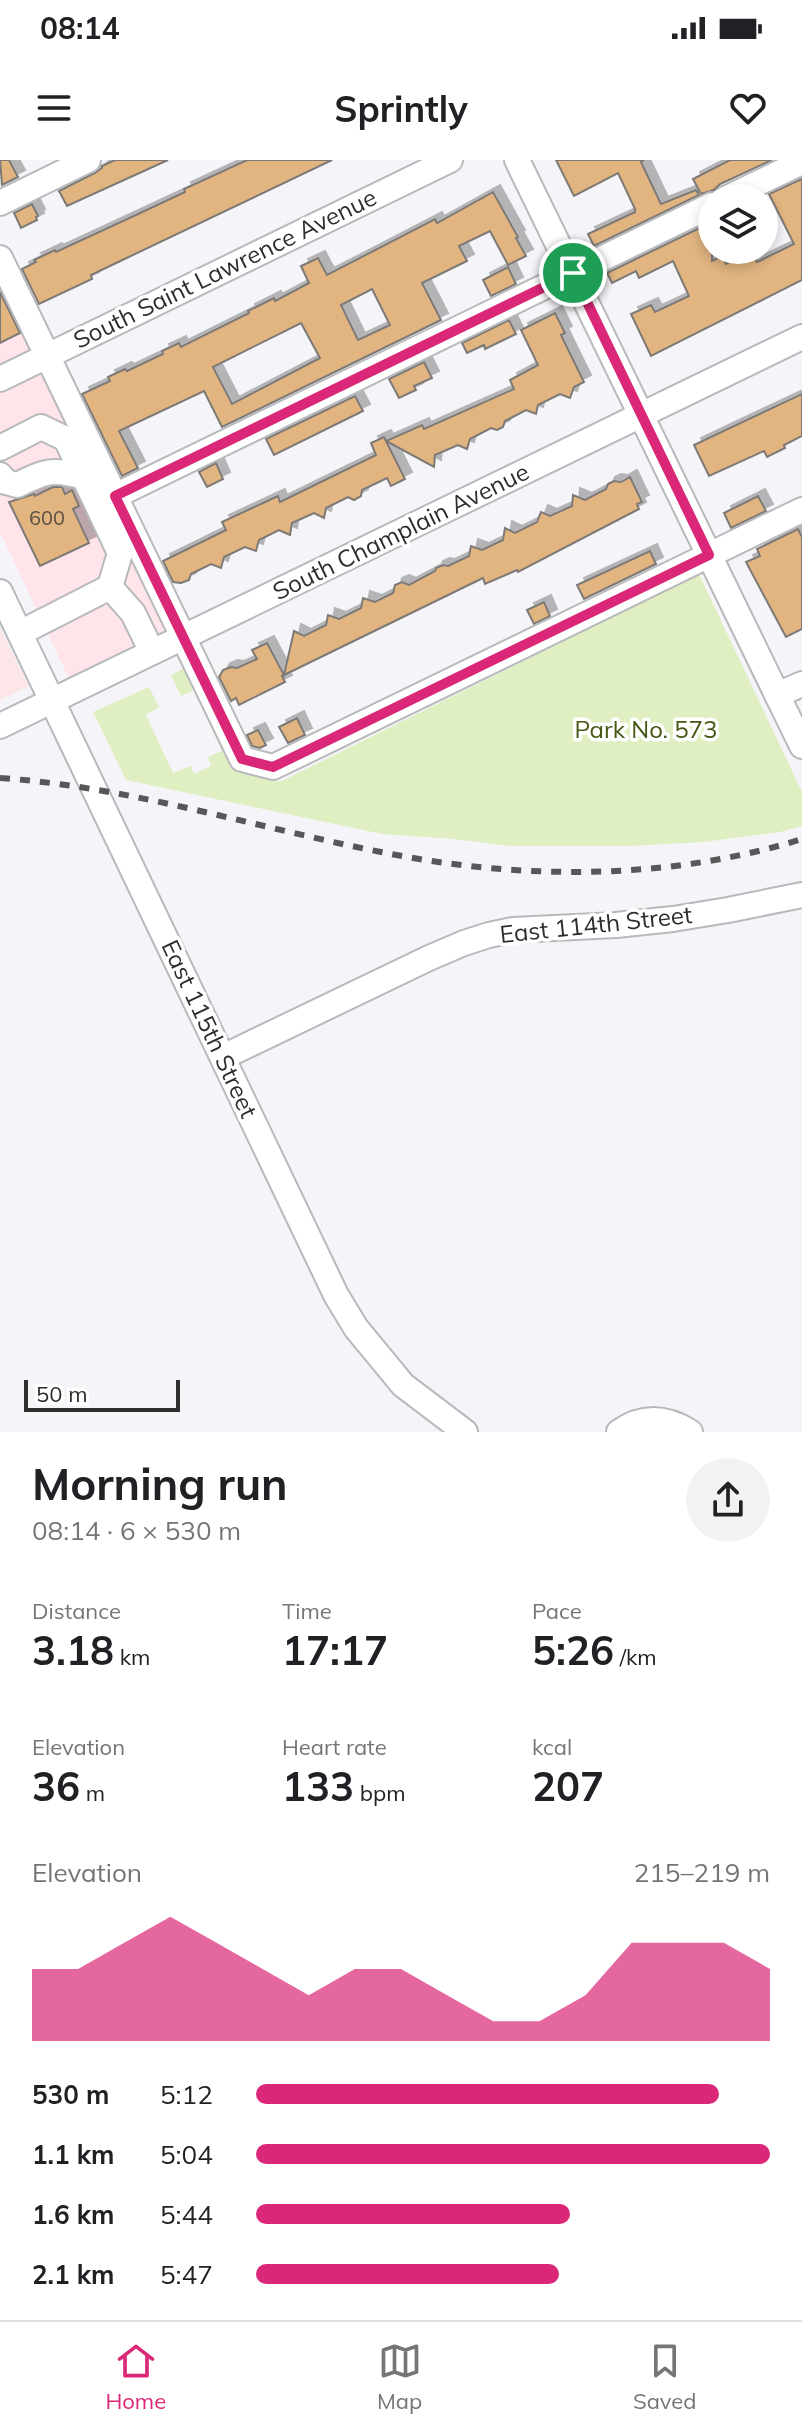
<!DOCTYPE html>
<meta charset="utf-8">
<style>
:root{--surface:#fff;--page:#f2f2f2;--text:#202124;--muted:#757577;--line:#e0e0e0;--accent:#db2777}
body{margin:0;font-family:Mulish,sans-serif;background:var(--page);color:var(--text);height:100vh;display:flex;flex-direction:column;font-size:30px;white-space:nowrap}
*{box-sizing:border-box;margin:0}
p{font-size:26px;color:var(--muted)}
.icon{flex:none;width:44px;height:44px;fill:none;stroke:currentColor;stroke-width:2;stroke-linecap:round;stroke-linejoin:round}
.map{position:relative;height:1272px;overflow:hidden}
.details{display:flex;flex-direction:column;background:var(--surface);flex:1}
.details>*{flex:none}
.controls{position:absolute;left:698px;top:24px;display:grid;gap:16px}
.controls a{display:grid;place-items:center;width:80px;height:80px;border-radius:50%;background:var(--surface);box-shadow:0 4px 12px #0003;font-size:40px}
.scale{position:absolute;left:24px;bottom:20px;width:156px;box-sizing:border-box;padding-left:8px;border:4px solid #2d2d2e;border-top:0;font-size:22px;line-height:28px;white-space:nowrap;color:#2d2d2e;-webkit-text-stroke:6px #fff;paint-order:stroke}
.pin{position:absolute;display:grid;place-items:center;width:68px;height:68px;color:#fff;margin:-34px;border:4px solid #fff;border-radius:50%;box-shadow:0 2px 8px #0007}
.round{display:grid;place-items:center;flex:none;width:84px;height:84px;border-radius:42px;background:var(--page)}
.overview{display:flex;align-items:center;justify-content:space-between;height:136px;padding:0 32px}
h1{font-size:44px;font-weight:700;line-height:60px}
.metrics{display:grid;grid-template-columns:repeat(3,1fr);gap:12px;height:136px;padding:8px 32px}
.metrics div{display:grid;align-content:center}
.metrics b{font-size:40px;font-weight:700}
.metrics small{font-size:22px;font-weight:400}
.metrics p{font-size:22px}
.chart{height:224px;padding:16px 32px}
.chart p{display:flex;justify-content:space-between}
.chart svg{width:100%;height:144px;margin-top:8px;fill:var(--accent);opacity:.7}
ul{padding:0 32px;list-style:none;font-size:26px}
li{display:grid;grid-template-columns:128px 96px 1fr;align-items:center;height:60px}
li i{height:20px;border-radius:10px;background:var(--accent)}
.status{display:flex;justify-content:space-between;align-items:center;height:56px;padding:0 40px;background:var(--surface);direction:ltr}
.status svg{height:22px;fill:currentColor}
header{display:flex;justify-content:space-between;align-items:center;height:104px;padding:0 32px;background:var(--surface);font-size:36px;font-weight:700}
.tab-bar{display:flex;justify-content:space-around;align-items:center;height:112px;border-top:2px solid var(--line);background:var(--surface);font-size:22px;color:var(--muted)}
.tab-bar a{display:grid;justify-items:center;gap:4px}
.tab-bar .on{color:var(--accent)}
.map>svg:first-child{display:block}
.commercial{fill:#ffe4e9}
.industrial{fill:#fce6e7}
.green{fill:#e0efc1}
.building{fill:#e1b480;stroke:#7c7976;stroke-width:2;fill-rule:evenodd;filter:url(#shadow)}
.lines{fill:none;stroke-linecap:round;stroke-linejoin:round}
.minor-casing{stroke:#b8b9bc;stroke-width:28}
.minor{stroke:#fff;stroke-width:24}
.rail{stroke:#575759;stroke-width:6;stroke-dasharray:10 10;stroke-linecap:butt}
.route-casing{stroke:#fff;stroke-width:16}
.route{stroke:#db2777;stroke-width:10}
.labels{text-anchor:middle;stroke-width:7;stroke-linejoin:round;paint-order:stroke}
.number-label{font-size:20px;fill:#5a4f42}
.street-label{font-size:24px;fill:#2d2d2e;stroke:#fff}
.park-label{font-size:24px;fill:#475815;stroke:#fff}
</style>
<div class="status"><b>08:14</b><svg viewBox="0 0 49 12"><path d="M0 12V9h3v3zM5 12V6h3v6zM10 12V3h3v9zM15 12V0h3v12zM26 1h20v11H26zM47 4h2v5h-2z"/></svg></div>
<header><svg class="icon" aria-label="menu" viewBox="0 0 24 24"><path d="M4 6h16M4 12h16M4 18h16"/></svg>Sprintly<svg class="icon" aria-label="heart" viewBox="0 0 24 24"><path d="M12 20l-8-8c-3-5 5-10 8-4 3-6 11-1 8 4z"/></svg></header>
<div class="map">
<svg width="802" height="1272" viewBox="0 0 802 1272">
<defs>
<filter id="shadow"><feDropShadow dx="7" dy="-7" stdDeviation="0" flood-color="#0004"/></filter>
</defs>
<rect width="100%" height="100%" fill="#f5f5f9"/>
<path class="commercial" d="M0,112L178,474L72,525L0,372Z"/>
<path class="industrial" d="M0,467L29,526L0,540Z"/>
<path class="green" d="M699,414L802,632V666L780,672L704,682L630,686H511L454,679L382,674L126,620L93,552L149,527L159,547L146,555L173,613L191,606L194,614L211,606L208,597L222,591L194,530L181,536L171,515L192,504L240,605L280,622Z"/>
<g class="building">
<path d="M0,0H9L18,17L2,25Z"/>
<path d="M115,0H168L67,46L59,31L95,13L102,8V6Z"/>
<path d="M247,0H332L112,105L91,115L92,119L39,144L22,109L36,102L34,100L55,90L56,92L138,54L185,32L184,29Z"/>
<path d="M556,0H644L641,2L661,44L696,30L699,35L594,86L588,74L635,52V49L618,13L574,36Z"/>
<path d="M730,0H772L720,24L714,30L701,34L693,19Z"/>
<path d="M802,19V120L651,196L631,154L651,145L655,152L689,136L673,101L639,118L636,111L612,123L607,113L712,62V101L722,96L726,104L751,92L757,102L794,84L769,34Z"/>
<path d="M493,32L518,77L516,78L526,96L508,105L490,71L459,86L467,101L422,123L441,160L222,267L204,231L119,271L138,308L122,316L82,234L110,221L108,217L125,209L127,211L163,194L162,191L179,183L181,187L249,153L248,151L274,138L275,141L309,123L301,106L318,98L327,115L435,59L437,63ZM372,129L390,165L358,180L341,145ZM301,163L320,198L232,244L213,207Z"/>
<path d="M32,44L38,56L36,57L37,60L21,68L14,53Z"/>
<path d="M508,107L516,124L491,136L483,120Z"/>
<path d="M0,132L20,173L0,183Z"/>
<path d="M555,153L565,173L561,175L584,222L574,227L570,238L560,234L538,245L536,254L526,250L505,261L503,267L497,270L491,268L470,279L467,289L458,285L435,295L434,307L386,281L422,265L424,269L514,229L510,220L538,205L521,170Z"/>
<path d="M509,160L516,174L485,189L484,185L467,193L462,183Z"/>
<path d="M424,202L432,218L414,226L416,230L399,238L389,219Z"/>
<path d="M802,234V276L784,285L785,288L767,297L764,291L709,316L694,285Z"/>
<path d="M355,236L363,251L274,295L266,279Z"/>
<path d="M384,277L405,319L391,326L387,318L362,330L361,336L354,340L348,337L326,348L324,358L314,353L292,363L290,375L279,370L259,380L256,391L245,387L224,397L221,408L211,404L191,414L189,420L181,423L173,422L163,401L226,370L222,362L278,336L280,342L376,295L371,283Z"/>
<path d="M216,303L223,319L207,327L199,312Z"/>
<path d="M630,317L642,342L637,344L639,349L518,412L517,410L485,424L483,418L282,516L285,522L239,545L236,538L231,541L219,517L223,510L231,507L237,508L257,499L252,490L267,483L284,515L294,471L304,476L326,465L328,455L339,459L361,448L363,438L375,442L393,433L395,425L402,422L409,425L435,411L436,408L443,405L448,406L469,396L471,386L482,390L503,380L505,368L515,373L537,362L541,352L550,356L572,346L573,335L585,340L606,329L608,324L614,321L621,322Z"/>
<path d="M53,327H62L65,334L72,330L79,346L73,349L89,383L40,406L9,342L34,334L35,336Z"/>
<path d="M758,336L766,351L731,368L724,353Z"/>
<path d="M798,369L802,377V469L786,477L746,402L760,396L757,389Z"/>
<path d="M650,391L656,404L584,439L577,425Z"/>
<path d="M544,442L550,456L534,464L527,450Z"/>
<path d="M297,558L305,575L288,583L279,567Z"/>
<path d="M258,570L266,585L260,588L252,586L247,575Z"/>
</g>
<g class="lines">
<defs>
<g id="minor">
<path d="M517,0L802,586"/>
<path d="M727,38L802,2"/>
<path d="M0,43L88,0"/>
<path d="M0,98L242,599L273,607L802,350"/>
<path d="M0,219L450,0"/>
<path d="M0,288L41,267L66,279L120,393L110,427L20,473"/>
<path d="M0,315L6,322L17,325C46,311 52,308 84,317"/>
<path d="M115,336L712,45"/>
<path d="M110,427L133,453L152,492"/>
<path d="M0,432L336,1135L356,1168L403,1225L465,1272"/>
<path d="M777,535L802,524"/>
<path d="M0,566L802,177"/>
<path d="M223,897L429,798L464,783L489,775L513,770L616,765L673,759L728,750L802,735"/>
<path d="M619,1272C643,1255 666,1257 690,1272"/>
</g>
</defs>
<use href="#minor" class="minor-casing"/>
<use href="#minor" class="minor"/>
<path class="rail" d="M0,618C131,627 253,667 381,692C519,720 667,721 802,679"/>
</g>
<g class="lines">
<defs>
<path id="route" d="M573,113L709,395L273,607L242,599L115,336Z"/>
</defs>
<use href="#route" class="route-casing"/>
<use href="#route" class="route"/>
</g>
<g class="labels">
<g class="number-label">
<text x="47" y="365">600</text>
</g>
<g class="street-label">
<text transform="translate(225 109) rotate(-26)" y="8">South Saint Lawrence Avenue</text>
<text transform="translate(401 372) rotate(-26)" y="8">South Champlain Avenue</text>
<text transform="translate(596 765) rotate(-6)" y="8">East 114th Street</text>
<text transform="translate(209 869) rotate(65)" y="8">East 115th Street</text>
</g>
<g class="park-label">
<text x="646" y="578">Park No. 573</text>
</g>
</g>
</svg>
<div class="controls">
<a><svg class="icon" aria-label="layers" viewBox="0 0 24 24"><path d="M12 4l9 5-9 5-9-5zM3 14l9 5 9-5"/></svg></a>
</div>
<div class="scale">50 m</div>
<div class="pin" style="left:573px;top:113px;background:#1e9e55"><svg class="icon" aria-label="arrive" viewBox="0 0 24 24"><path d="M6 21V4h12l-3 4 3 4H6"/></svg></div>
</div>
<section class="details">
<div class="overview"><div><h1>Morning run</h1><p>08:14 · 6 × 530 m</p></div><a class="round"><svg class="icon" aria-label="share" viewBox="0 0 24 24"><path d="M12 15V3M7 8l5-5 5 5M5 13v7h14v-7"/></svg></a></div>
<div class="metrics">
<div><p>Distance</p><b>3.18<small> km</small></b></div>
<div><p>Time</p><b>17:17</b></div>
<div><p>Pace</p><b>5:26<small> /km</small></b></div>
</div>
<div class="metrics">
<div><p>Elevation</p><b>36<small> m</small></b></div>
<div><p>Heart rate</p><b>133<small> bpm</small></b></div>
<div><p>kcal</p><b>207</b></div>
</div>
<div class="chart"><p><span>Elevation</span>215–219 m</p>
<svg viewBox="0 0 160 44" preserveAspectRatio="none"><path d="M0 44V22L10 22L20 14L30 6L40 14L50 22L60 30L70 22L80 22L90 30L100 38L110 38L120 30L130 14L140 14L150 14L160 22V44z"/></svg>
</div>
<ul>
<li><b>530 m</b>5:12<i style="width:90%"></i></li>
<li><b>1.1 km</b>5:04<i style="width:100%"></i></li>
<li><b>1.6 km</b>5:44<i style="width:61%"></i></li>
<li><b>2.1 km</b>5:47<i style="width:59%"></i></li>
</ul>
</section>
<nav class="tab-bar">
<a class="on"><svg class="icon" aria-label="home" viewBox="0 0 24 24"><path d="M3 11l9-7 9 7M6 9v11h12V9"/></svg>Home</a>
<a><svg class="icon" aria-label="map" viewBox="0 0 24 24"><path d="M3 6l6-2 6 2 6-2v14l-6 2-6-2-6 2zM9 4v14M15 6v14"/></svg>Map</a>
<a><svg class="icon" aria-label="saved" viewBox="0 0 24 24"><path d="M7 4h10v16l-5-4-5 4z"/></svg>Saved</a>
</nav>
